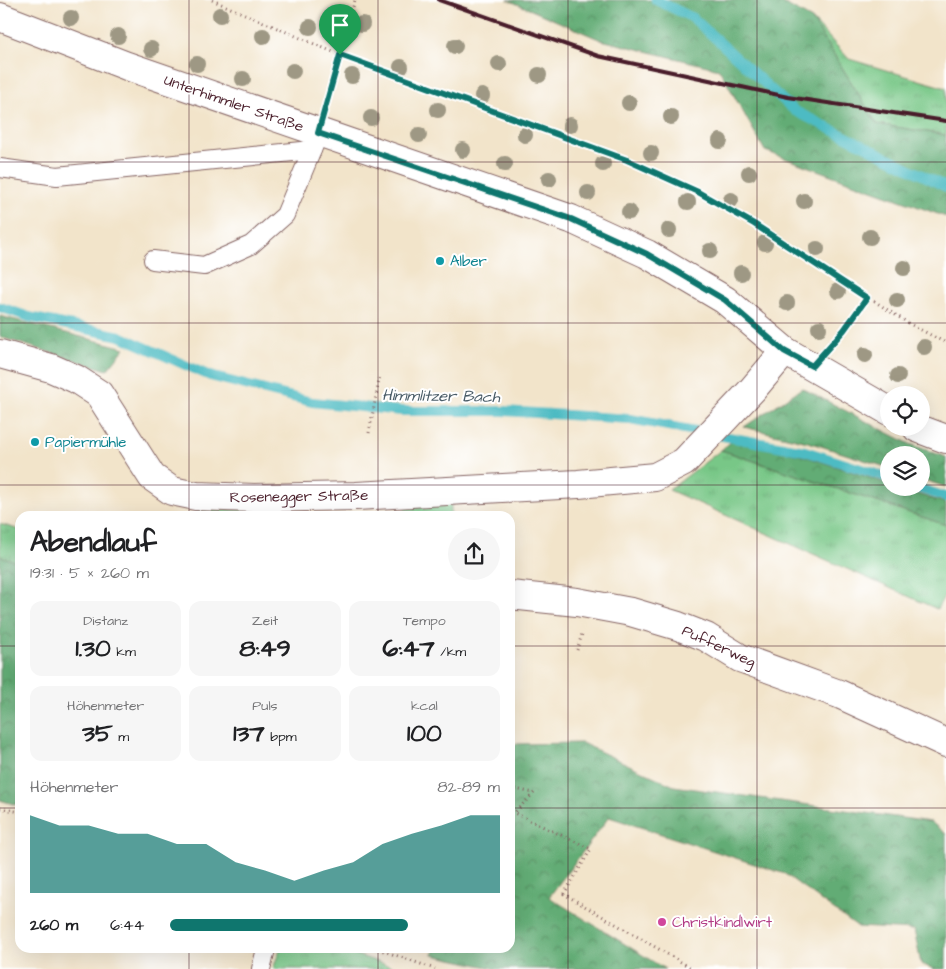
<!DOCTYPE html>
<html lang="de">
<meta charset="utf-8">
<style>
:root{--surface:#fff;--page:#f6f6f6;--text:#202124;--muted:#757577;--accent:#0f766e}
body{margin:0;font-family:"Architects Daughter",sans-serif;background:var(--page);color:var(--text);height:100vh;display:flex;flex-direction:column;font-size:19px;white-space:nowrap}
*{box-sizing:border-box;margin:0}
p{font-size:16px;color:var(--muted)}
.icon{flex:none;width:28px;height:28px;fill:none;stroke:currentColor;stroke-width:2;stroke-linecap:round;stroke-linejoin:round}
.map{position:relative;flex:1;overflow:hidden}
.drawer{position:absolute;left:15px;top:511px;width:500px;height:442px;display:flex;flex-direction:column;background:var(--surface);border-radius:15px;box-shadow:0 5px 20px #0002}
.drawer>*{flex:none}
.controls{position:absolute;left:880px;top:386px;display:grid;gap:10px}
.controls a{display:grid;place-items:center;width:50px;height:50px;border-radius:50%;background:var(--surface);box-shadow:0 5px 20px #0002;font-size:25px}
.pin{position:absolute;display:grid;place-items:center;width:42px;height:42px;color:#fff;margin:-51px -21px;border-radius:50% 50% 50% 0;rotate:-45deg;box-shadow:0 0 5px #0007}
.pin .icon{rotate:45deg}
.round{display:grid;place-items:center;flex:none;width:52px;height:52px;border-radius:26px;background:var(--page)}
.overview{display:flex;align-items:center;justify-content:space-between;height:85px;padding:0 15px}
h1{font-size:28px;font-weight:700;line-height:38px}
.stats{display:grid;grid-template-columns:repeat(3,1fr);gap:8px;height:85px;padding:5px 15px}
.stats div{display:grid;align-content:center;border-radius:12px;background:var(--page);text-align:center}
.stats b{font-size:25px;font-weight:700}
.stats small{font-size:14px;font-weight:400}
.stats p{font-size:14px}
.chart{height:140px;padding:10px 15px}
.chart p{display:flex;justify-content:space-between}
.chart svg{width:100%;height:90px;margin-top:5px;fill:var(--accent);opacity:.7}
ul{padding:0 15px;list-style:none;font-size:16px}
li{display:grid;grid-template-columns:80px 60px 1fr;align-items:center;height:38px}
li i{height:12px;border-radius:6px;background:var(--accent)}
.map>svg:first-child{display:block}
.grass{fill:url(#grass-tufts);stroke:#617359}
.forest{fill:url(#forest-crowns);stroke:#566650}
.lines{fill:none;stroke-linecap:round;stroke-linejoin:round}
.stream{stroke:#4dbbc3;stroke-width:10}
.service-casing{stroke:#856463;stroke-width:20}
.minor-casing{stroke:#856463;stroke-width:30}
.path{stroke:#856463;stroke-width:3;stroke-dasharray:1 4;stroke-linecap:butt}
.service{stroke:#fff;stroke-width:18}
.minor{stroke:#fff;stroke-width:28}
.rail{stroke:#4a1f2b;stroke-width:4}
.tree{fill:#9e9884}
.route-casing{stroke:#fff;stroke-width:10}
.route{stroke:#0f766e;stroke-width:6}
.grid{fill:none;stroke:#4a1f2b;stroke-width:1;stroke-opacity:0.55}
.culture-dot{fill:#0f9aa8;stroke:#fff;stroke-width:2}
.hotel-dot{fill:#d1479c;stroke:#fff;stroke-width:2}
.labels{text-anchor:middle;stroke-width:4;stroke-linejoin:round;paint-order:stroke}
.street-label{font-size:15px;fill:#4a1f2b;stroke:#fff}
.culture-label{font-size:15px;fill:#0d838f;stroke:#fff;text-anchor:start}
.hotel-label{font-size:15px;fill:#b23c85;stroke:#fff;text-anchor:start}
.water-label{font-size:16px;font-style:italic;fill:#4b5d68;stroke:#fff}
</style>
<div class="map">
<svg width="946" height="969" viewBox="0 0 946 969">
<defs>
<pattern id="grass-tufts" width="24" height="20" patternUnits="userSpaceOnUse" patternTransform="scale(1.25)"><rect width="24" height="20" fill="#78c787"/><path d="M3 7l-1-3M5 7V3M7 7l1-3M15 17l-1-3M17 17v-4M19 17l1-3" fill="none" stroke="#69aa75"/></pattern>
<pattern id="forest-crowns" width="20" height="18" patternUnits="userSpaceOnUse" patternTransform="scale(1.25)"><rect width="20" height="18" fill="#62ac74"/><path d="M2 6a3 3 0 1 1 6 0M12 15a3 3 0 1 1 6 0" fill="none" stroke="#538b5f"/></pattern>
</defs>
<rect width="100%" height="100%" fill="#fff"/>
<filter id="ink" filterUnits="userSpaceOnUse"><feTurbulence type="fractalNoise" baseFrequency=".02" numOctaves="2"/><feDisplacementMap in="SourceGraphic" scale="10" xChannelSelector="R" yChannelSelector="G"/><feConvolveMatrix kernelMatrix="1 2 1 2 8 2 1 2 1" color-interpolation-filters="sRGB"/></filter>
<filter id="wash" filterUnits="userSpaceOnUse"><feTurbulence type="fractalNoise" baseFrequency=".0096" numOctaves="4" result="noise"/><feDisplacementMap in="SourceGraphic" scale="20" xChannelSelector="R" yChannelSelector="G"/><feGaussianBlur stdDeviation="1.12" result="paint"/><feColorMatrix in="noise" values="0 0 0 0 0 0 0 0 0 0 0 0 0 0 0 0 0 1.4 0 .05"/><feComposite in="paint" operator="in"/></filter>
<g filter="url(#wash)">
<rect width="100%" height="100%" fill="#f2e4ca"/>
<g class="grass">
<path d="M812,19L849,59L946,88V135L877,124Z"/>
<path d="M721,450L946,525V593L937,609L669,490Z"/>
<path d="M451,503V516H400L407,506Z"/>
<path d="M195,509L297,511L304,516H202Z"/>
<path d="M0,524L20,530V563L0,556Z"/>
<path d="M280,949H339L399,969H273Z"/>
</g>
<g class="forest">
<path d="M508,0H778L812,19L877,124L946,135V217L765,151L719,69L601,40Z"/>
<path d="M0,316L125,348L107,370L0,337Z"/>
<path d="M802,388L910,444L946,457V487L921,479V455H889V468L808,442L744,427Z"/>
<path d="M732,441L804,456L889,484V488H898L946,503V525L721,450Z"/>
<path d="M0,556L20,563V806L0,800Z"/>
<path d="M582,743L674,786L931,822L946,834V969H934L921,964L914,930L857,927L785,874L609,817L549,897L665,969H497L433,955L434,949H510V744Z"/>
</g>
<g class="lines">
<g class="stream">
<path d="M656,0L693,18L795,111L946,187"/>
<path d="M0,307L29,317L120,336L210,376L312,402L402,411H504L630,419L805,451L889,478"/>
<path d="M918,488L946,497"/>
</g>
</g>
</g>
<g filter="url(#ink)">
<g class="lines">
<defs>
<g id="service">
<path d="M0,168L57,176L312,150"/>
<path d="M153,260L204,266L251,245L285,215L315,143"/>
<path d="M261,969L266,949"/>
</g>
<g id="minor">
<path d="M0,17L127,66L571,219L647,254L725,300L785,351L889,411"/>
<path d="M0,354L51,368L76,379L99,394L152,477L172,491L196,496L254,498L356,496L578,484L655,477L684,462L752,390L785,351"/>
<path d="M917,428L946,439"/>
<path d="M510,595L577,602L631,612L678,626L706,637L740,658L839,694L946,743"/>
</g>
</defs>
<use href="#service" class="service-casing"/>
<use href="#minor" class="minor-casing"/>
<g class="path">
<path d="M212,0L340,55L627,160L698,192L755,224L908,323L946,343"/>
<path d="M326,103L355,0"/>
<path d="M833,343L867,297"/>
<path d="M369,433L380,375"/>
<path d="M577,650L582,634"/>
<path d="M510,788L534,793"/>
<path d="M534,793L514,813L591,849L564,894L693,969"/>
<path d="M0,808L20,812"/>
<path d="M378,949L435,969"/>
</g>
<use href="#service" class="service"/>
<use href="#minor" class="minor"/>
<path class="rail" d="M439,0L598,56L788,97L946,121"/>
</g>
<g class="tree">
<circle cx="220" cy="15" r="8"/>
<circle cx="71" cy="18" r="8"/>
<circle cx="362" cy="24" r="8"/>
<circle cx="310" cy="27" r="8"/>
<circle cx="118" cy="36" r="8"/>
<circle cx="263" cy="36" r="8"/>
<circle cx="455" cy="46" r="8"/>
<circle cx="151" cy="49" r="8"/>
<circle cx="197" cy="64" r="8"/>
<circle cx="499" cy="64" r="8"/>
<circle cx="401" cy="67" r="8"/>
<circle cx="293" cy="71" r="8"/>
<circle cx="539" cy="75" r="8"/>
<circle cx="352" cy="76" r="8"/>
<circle cx="243" cy="79" r="8"/>
<circle cx="482" cy="96" r="8"/>
<circle cx="629" cy="103" r="8"/>
<circle cx="438" cy="110" r="8"/>
<circle cx="671" cy="117" r="8"/>
<circle cx="371" cy="118" r="8"/>
<circle cx="570" cy="125" r="8"/>
<circle cx="419" cy="135" r="8"/>
<circle cx="525" cy="135" r="8"/>
<circle cx="720" cy="141" r="8"/>
<circle cx="463" cy="150" r="8"/>
<circle cx="651" cy="153" r="8"/>
<circle cx="505" cy="164" r="8"/>
<circle cx="603" cy="164" r="8"/>
<circle cx="749" cy="173" r="8"/>
<circle cx="549" cy="179" r="8"/>
<circle cx="588" cy="193" r="8"/>
<circle cx="731" cy="200" r="8"/>
<circle cx="804" cy="201" r="8"/>
<circle cx="688" cy="202" r="8"/>
<circle cx="629" cy="212" r="8"/>
<circle cx="669" cy="230" r="8"/>
<circle cx="870" cy="237" r="8"/>
<circle cx="765" cy="243" r="8"/>
<circle cx="817" cy="249" r="8"/>
<circle cx="710" cy="251" r="8"/>
<circle cx="904" cy="268" r="8"/>
<circle cx="741" cy="273" r="8"/>
<circle cx="838" cy="291" r="8"/>
<circle cx="897" cy="300" r="8"/>
<circle cx="787" cy="303" r="8"/>
<circle cx="819" cy="328" r="8"/>
<circle cx="924" cy="347" r="8"/>
<circle cx="865" cy="355" r="8"/>
<circle cx="898" cy="376" r="8"/>
</g>
</g>
<g class="lines" filter="url(#ink)">
<defs>
<path id="route" d="M340,55L627,160L698,192L754,224L867,298L844,330L812,366L784,351L725,300L647,254L571,219L318,133Z"/>
</defs>
<use href="#route" class="route-casing"/>
<use href="#route" class="route"/>
</g>
<path class="grid" d="M189,0V516M378,0V516M568,0V969M757,0V969M0,162H946M0,323H946M0,485H889M921,485H946M0,646H20M510,646H946M0,808H20M510,808H946M189,949V969M378,949V969"/>
<g class="culture-dot">
<circle cx="440" cy="261" r="5"/>
<circle cx="35" cy="442" r="5"/>
</g>
<circle class="hotel-dot" cx="662" cy="922" r="5"/>
<g class="labels">
<g class="street-label">
<text transform="translate(234 103) rotate(19)" y="5">Unterhimmler Straße</text>
<text transform="translate(299 496) rotate(-1)" y="5">Rosenegger Straße</text>
<text transform="translate(719 646) rotate(25)" y="5">Pufferweg</text>
</g>
<g class="culture-label">
<text x="450" y="266">Alber</text>
<text x="45" y="447">Papiermühle</text>
</g>
<g class="hotel-label">
<text x="672" y="927">Christkindlwirt</text>
</g>
<g class="water-label">
<text transform="translate(441 395) rotate(1)" y="6">Himmlitzer Bach</text>
</g>
</g>
</svg>
<div class="controls">
<a><svg class="icon" aria-label="locate" viewBox="0 0 24 24"><circle cx="12" cy="12" r="6"/><path d="M12 2v4M12 18v4M2 12h4M18 12h4"/></svg></a>
<a><svg class="icon" aria-label="layers" viewBox="0 0 24 24"><path d="M12 4l9 5-9 5-9-5zM3 14l9 5 9-5"/></svg></a>
</div>
<div class="pin" style="left:340px;top:55px;background:#1e9e55"><svg class="icon" aria-label="arrive" viewBox="0 0 24 24"><path d="M6 21V4h12l-3 4 3 4H6"/></svg></div>
<section class="drawer">
<div class="overview"><div><h1>Abendlauf</h1><p>19:31 · 5 × 260 m</p></div><a class="round"><svg class="icon" aria-label="share" viewBox="0 0 24 24"><path d="M12 15V3M7 8l5-5 5 5M5 13v7h14v-7"/></svg></a></div>
<div class="stats">
<div><p>Distanz</p><b>1.30<small> km</small></b></div>
<div><p>Zeit</p><b>8:49</b></div>
<div><p>Tempo</p><b>6:47<small> /km</small></b></div>
</div>
<div class="stats">
<div><p>Höhenmeter</p><b>35<small> m</small></b></div>
<div><p>Puls</p><b>137<small> bpm</small></b></div>
<div><p>kcal</p><b>100</b></div>
</div>
<div class="chart"><p><span>Höhenmeter</span>82–89 m</p>
<svg viewBox="0 0 160 44" preserveAspectRatio="none"><path d="M0 44V6L10 11L20 11L30 15L40 15L50 20L60 20L70 29L80 33L90 38L100 33L110 29L120 20L130 15L140 11L150 6L160 6V44z"/></svg>
</div>
<ul>
<li><b>260 m</b>6:44<i style="width:72%"></i></li>
</ul>
</section>
</div>
